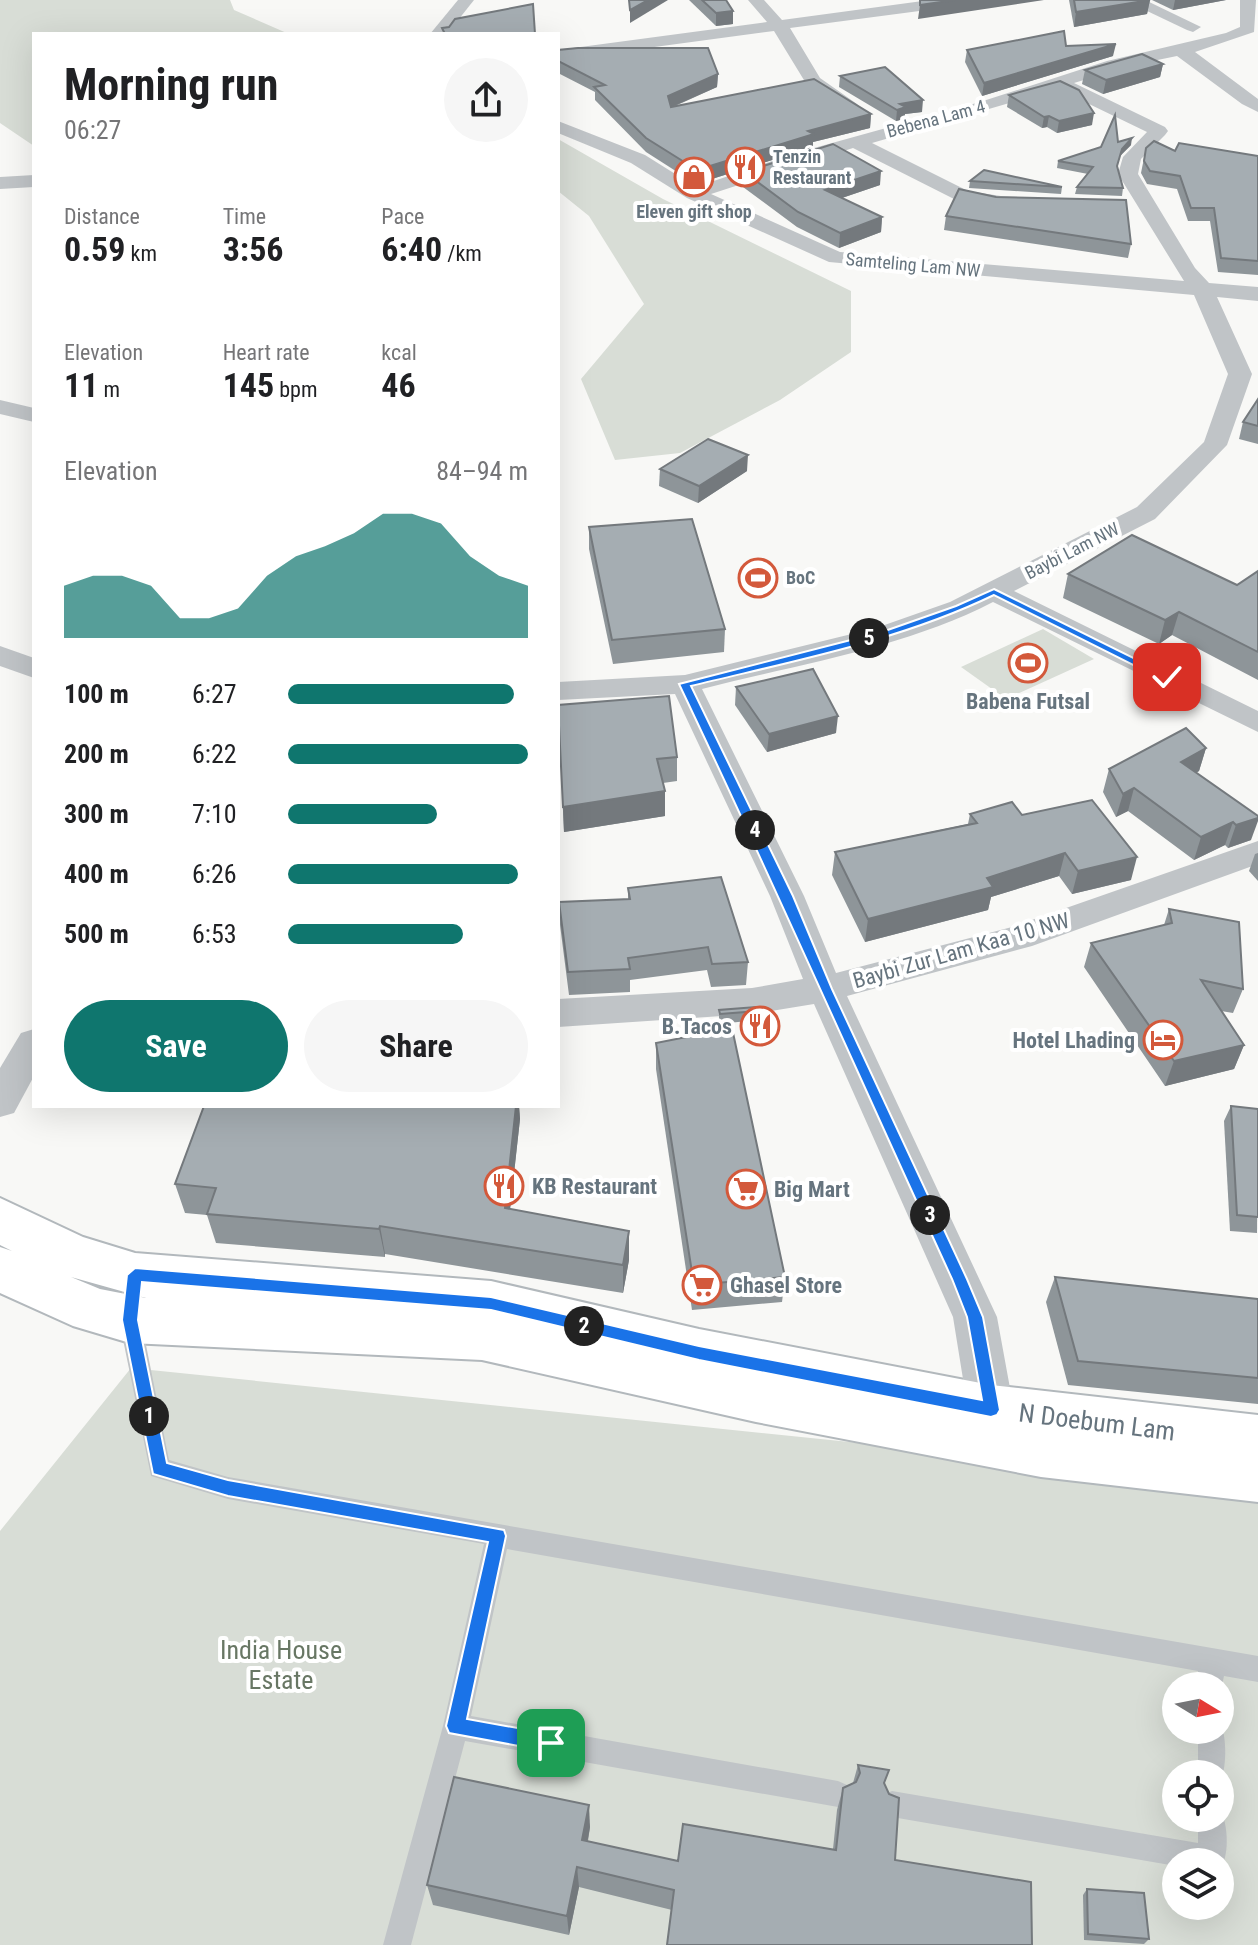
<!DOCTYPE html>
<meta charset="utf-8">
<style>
:root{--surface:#fff;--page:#f6f6f6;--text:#202124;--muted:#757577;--accent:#0f766e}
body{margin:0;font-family:"Roboto Condensed",sans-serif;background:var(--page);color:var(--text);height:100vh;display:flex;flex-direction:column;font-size:30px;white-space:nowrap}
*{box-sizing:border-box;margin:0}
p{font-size:26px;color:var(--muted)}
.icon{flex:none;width:44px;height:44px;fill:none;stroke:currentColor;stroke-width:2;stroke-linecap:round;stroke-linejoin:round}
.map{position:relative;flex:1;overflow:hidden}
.details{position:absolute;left:32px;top:32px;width:528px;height:1076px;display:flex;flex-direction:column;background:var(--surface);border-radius:0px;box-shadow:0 8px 32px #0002}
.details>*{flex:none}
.needle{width:52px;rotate:100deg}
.fabs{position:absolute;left:1162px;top:1672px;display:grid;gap:16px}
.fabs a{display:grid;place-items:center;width:72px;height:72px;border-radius:50%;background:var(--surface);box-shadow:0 8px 32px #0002;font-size:40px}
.pin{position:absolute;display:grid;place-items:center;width:68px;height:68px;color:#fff;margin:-34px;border-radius:16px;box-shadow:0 4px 12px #0006}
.km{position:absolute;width:40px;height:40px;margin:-20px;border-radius:50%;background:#222;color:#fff;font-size:22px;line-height:40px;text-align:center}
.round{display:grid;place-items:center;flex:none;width:84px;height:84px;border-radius:42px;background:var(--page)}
.summary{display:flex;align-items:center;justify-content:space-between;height:136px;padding:0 32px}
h1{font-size:44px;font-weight:700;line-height:60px}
.figures{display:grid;grid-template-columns:repeat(3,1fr);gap:12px;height:136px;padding:8px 32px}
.figures div{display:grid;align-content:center}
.figures b{font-size:34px;font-weight:700}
.figures small{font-size:22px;font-weight:400}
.figures p{font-size:22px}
.chart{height:224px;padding:16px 32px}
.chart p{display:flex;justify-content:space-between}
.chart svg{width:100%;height:144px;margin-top:8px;fill:var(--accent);opacity:.7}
.primary-button{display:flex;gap:16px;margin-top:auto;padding:16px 32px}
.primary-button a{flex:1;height:92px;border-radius:48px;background:var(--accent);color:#fff;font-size:32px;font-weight:700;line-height:92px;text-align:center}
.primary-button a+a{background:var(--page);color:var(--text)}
ul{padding:0 32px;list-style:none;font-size:26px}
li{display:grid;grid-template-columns:128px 96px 1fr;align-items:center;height:60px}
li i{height:20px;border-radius:10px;background:var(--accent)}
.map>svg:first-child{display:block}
.green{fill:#d8ddd6;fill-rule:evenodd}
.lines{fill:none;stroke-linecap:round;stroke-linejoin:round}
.secondary-casing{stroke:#b2b8bc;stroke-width:4}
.lane{fill:#c0c4c7;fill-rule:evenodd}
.street{fill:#c0c4c7;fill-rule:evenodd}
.secondary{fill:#fff;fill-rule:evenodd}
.wall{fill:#8e9599}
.shaded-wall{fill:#74797d}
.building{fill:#a5adb2;stroke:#74797d;stroke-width:2}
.route{fill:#1a73e8;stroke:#fff;stroke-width:2}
.labels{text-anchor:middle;stroke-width:8;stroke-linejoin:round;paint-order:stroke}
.far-street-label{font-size:18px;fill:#66747e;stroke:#fff}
.far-poi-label{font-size:18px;font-weight:bold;fill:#66747e;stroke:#fff;text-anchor:start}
.poi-label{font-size:22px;font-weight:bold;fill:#66747e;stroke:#fff;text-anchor:start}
.street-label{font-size:22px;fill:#66747e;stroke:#fff}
.near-street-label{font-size:26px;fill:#66747e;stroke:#fff}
.near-park-label{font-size:26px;fill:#687764;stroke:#fff}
</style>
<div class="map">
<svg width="1258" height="1945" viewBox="0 0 1258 1945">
<rect width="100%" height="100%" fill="#f8f8f6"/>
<g class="green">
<path d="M0,0H230L234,10L289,34H34V146L0,123Z"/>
<path d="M558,139L663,199L851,291V352L780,400L680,453L615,460L581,379L644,304L589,216L558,191Z"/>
<path d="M1043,629L1094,659L1006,699L961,667Z"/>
<path d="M131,1368L1258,1484V1945H0V1531ZM1176,1686H1220V1730H1176ZM1176,1774H1220V1818H1176ZM1176,1862H1220V1906H1176Z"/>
</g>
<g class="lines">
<defs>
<path id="secondary" d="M0,1198L83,1237L135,1253L491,1281L699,1329L991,1385L1258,1415V1502L1041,1477L756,1422L482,1360L130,1343L73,1326L0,1293V1247L12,1251L0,1245ZM71,1277L146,1298L100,1289Z"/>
</defs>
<use href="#secondary" class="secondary-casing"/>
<g class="lane">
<path d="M135,1266L142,1269L146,1275L141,1320L169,1460L228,1477L1258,1656V1682L1224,1676L1220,1695V1686H1198V1671L507,1549L471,1716L838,1781L847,1785L851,1794L847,1803L838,1807L465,1741L411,1945H383L443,1726L484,1544L228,1499L151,1476L119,1320L124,1275L128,1269Z"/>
<path d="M1220,1721C1227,1737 1227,1767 1220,1783V1774H1198V1730H1220Z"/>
<path d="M892,1791L1198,1843V1818H1220V1808C1228,1824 1230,1855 1220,1869V1862H1176V1866L892,1817L883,1813L879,1804L883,1795Z"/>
</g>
<g class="street">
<path d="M458,0H474L447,34H430Z"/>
<path d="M748,0H764L782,20L930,0H973L965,5L790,28L820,78L857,104L860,108L857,112L851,113L807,85L774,31L558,60V50L767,22Z"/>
<path d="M1124,0H1145L1201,27L1193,32L1187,30Z"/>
<path d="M1240,0H1256L1254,32L1195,52L1258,99V112L1242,104L1177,56L1133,65L1074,83L1165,127L1168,131L1165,135L1141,159L1138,174L1195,268L1209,283L1258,287V301L1217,297L1252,374L1227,445L1155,519L1014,591L1258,711V732L993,602C904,648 799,664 702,689L804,896L836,973L1012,927L1258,841V864L1032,946L847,996L997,1317L1014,1410L1007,1424L991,1430L975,1424L968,1410L953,1317L814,1004L752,1014L558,1027V999L752,988L803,979L770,896L675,694L558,700V682L685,675L876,628L950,602L1137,507L1204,442L1228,374L1194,295L829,262L687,198L631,163L558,133V121L645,155L696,187L796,153L980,102L1107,61L1226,33L1240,27ZM1058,89L1147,132L1123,157L1118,174L1184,281L840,252L711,194L853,148L956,200L1007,208L1014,206L1017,202L1014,198L968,191L872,143Z"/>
<path d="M34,175V187L0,189V177Z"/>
<path d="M0,400L34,408V422L0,414Z"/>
<path d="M0,646L34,658V678L0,666Z"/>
<path d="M34,1029V1076L14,1113L0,1117V1068L21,1033Z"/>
</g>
<use href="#secondary" class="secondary"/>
</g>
<g class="wall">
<path d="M689,0H726L733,11V24L716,26Z"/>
<path d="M1069,0H1150L1147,14L1074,27Z"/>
<path d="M1152,0H1226L1173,10Z"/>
<path d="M1066,46L1113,56L982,96L965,62L967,50Z"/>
<path d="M558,50L718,74L717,87L673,107L871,114L870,128L813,142V147L696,184L646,152L595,100V92L558,73Z"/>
<path d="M1163,64L1160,77L1103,94L1082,84L1085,70Z"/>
<path d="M840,76L922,112L905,114L904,119L896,121L839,87Z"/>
<path d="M1009,95L1092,125L1057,133L1047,127L1042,128L1007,107Z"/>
<path d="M1118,142L1131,145L1120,156L1117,167L1123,188L1122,196L1075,194L1077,187L1088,174L1057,168L1058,161Z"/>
<path d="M1146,148L1258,156V275L1218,272L1210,221H1188L1177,189L1147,184L1141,173Z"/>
<path d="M744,172L880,185L842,198L882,217L881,232L839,248L797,227L743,187Z"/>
<path d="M970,181L1062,187L1061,194L969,188Z"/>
<path d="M946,216L1131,244L1128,258L944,230Z"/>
<path d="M1258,399V444L1239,439L1243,422Z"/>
<path d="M660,469L747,471L698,503L659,486Z"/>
<path d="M589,527L725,629L724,652L613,664L589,549Z"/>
<path d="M1258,571V680L1172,635L1159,644L1063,598L1068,574L1237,585Z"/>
<path d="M736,687L836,733L767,752L735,705Z"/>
<path d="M558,705L677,757V781L663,783L665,791V816L564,832Z"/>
<path d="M1206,748L1199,771L1196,773L1251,840L1228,848L1225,845L1194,860L1128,811L1116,817L1103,792L1109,769Z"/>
<path d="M970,814L1022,815L1131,880L1072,894L1059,876L991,897L988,910L865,942L832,875L835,852L968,824Z"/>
<path d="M1258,853V881L1249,871L1255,854Z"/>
<path d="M628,888L748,962L746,985L711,987L707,970L630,980V992L569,995L560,925L559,902L628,899Z"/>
<path d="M1169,909L1243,989L1233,1013L1221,1011L1244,1045L1234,1069L1165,1086L1084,967L1091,943L1164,925Z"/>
<path d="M719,1010L758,1011L757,1020L719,1024Z"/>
<path d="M656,1043L785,1277L782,1302L692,1310L656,1069Z"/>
<path d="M204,1106H519L520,1119L510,1209L629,1260L623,1293L385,1254V1257L216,1243L207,1215L185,1213L175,1184Z"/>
<path d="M1231,1106L1258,1109L1257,1233L1230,1231L1224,1121Z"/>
<path d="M1055,1277L1258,1299V1404L1068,1385L1046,1302Z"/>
<path d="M858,1765L889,1770L884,1784L895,1860L672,1910L579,1887L569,1935L433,1905L427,1885L590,1827L588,1841L678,1861L833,1849L837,1810L843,1788L853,1783Z"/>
<path d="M1087,1889L1149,1939L1144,1944L1084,1940L1083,1895Z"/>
</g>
<g class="shaded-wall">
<path d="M648,0H668L630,23V10Z"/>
<path d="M955,0H1044L918,19L920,5Z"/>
<path d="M1150,0L1147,14L1074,27L1076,12Z"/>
<path d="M1175,0H1226L1173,10Z"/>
<path d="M733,11V24L716,26V13Z"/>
<path d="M1116,44L1113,56L982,96L984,83Z"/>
<path d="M1163,64L1160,77L1103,94L1106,80Z"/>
<path d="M718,74L717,87L667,109L668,96Z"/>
<path d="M923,100L922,112L905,114L904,119L896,121L897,110L900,104Z"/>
<path d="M1094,113L1092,125L1057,133L1059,121Z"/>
<path d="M871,114L870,128L813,142V147L696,184L697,170L808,131Z"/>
<path d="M1049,116L1047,127L1042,128L1044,117Z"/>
<path d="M1132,138L1131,145L1120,156L1115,173L1122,149Z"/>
<path d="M881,171L880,185L824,204L825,190Z"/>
<path d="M882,217L881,232L839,248L840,233Z"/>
<path d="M748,455L747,471L698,503L699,486Z"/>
<path d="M1179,612L1172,635L1159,644L1165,620Z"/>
<path d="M838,716L836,733L767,752L769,734Z"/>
<path d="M1206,748L1199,771L1174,785L1181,762Z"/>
<path d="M1134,788L1128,811L1116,817L1123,794Z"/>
<path d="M665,791V816L564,832L563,807Z"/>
<path d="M1258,818V821L1251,840L1228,848L1236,825Z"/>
<path d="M1233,822L1225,845L1194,860L1201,837Z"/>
<path d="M1065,853L1059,876L991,897L988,910L865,942L868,919L987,878Z"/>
<path d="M1137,857L1131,880L1072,894L1078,871Z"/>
<path d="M1244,1045L1234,1069L1165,1086L1174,1061Z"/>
<path d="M516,1106H519L520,1119L507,1237L505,1208Z"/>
<path d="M380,1226L385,1254V1257L379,1229Z"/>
<path d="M629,1231V1260L623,1293V1265Z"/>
<path d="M589,1805L590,1827L584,1861L582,1840Z"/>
<path d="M577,1867L579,1887L569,1935L567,1916Z"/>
</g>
<g class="building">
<path d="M629,0H648L630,10Z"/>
<path d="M702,0H726L733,11L716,13Z"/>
<path d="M920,0H955L920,5Z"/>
<path d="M1074,0H1150L1076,12Z"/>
<path d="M533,4L535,34H445L442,28L449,27L455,19Z"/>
<path d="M1064,31L1066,46L1116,44L984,83L967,50Z"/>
<path d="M578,48H708L718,74L668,96L671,107L814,79L871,114L808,131L814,134L697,170L646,138L594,87L605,85L558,61V50Z"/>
<path d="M1142,54L1163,64L1106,80L1085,70Z"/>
<path d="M885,67L923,100L900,104L906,107L897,110L840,76Z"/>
<path d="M1060,81L1079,90L1094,113L1059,121L1049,116L1044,117L1009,95Z"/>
<path d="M1115,115L1118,142L1132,138L1122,149L1117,166L1123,188L1077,187L1093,167L1058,161L1101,147Z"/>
<path d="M1154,141L1175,151L1179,143L1258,156V261L1221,258L1214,208H1191L1180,176L1150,171L1144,161L1146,148Z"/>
<path d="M833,144L881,171L825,190L882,217L840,233L798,212L744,172Z"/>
<path d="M984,170L1062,187L970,181Z"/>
<path d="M959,189L996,197L1126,200L1131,244L946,216Z"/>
<path d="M1258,399V426L1243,422Z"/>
<path d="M708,439L748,455L699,486L660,469Z"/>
<path d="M692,519L725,629L612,640L589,527Z"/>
<path d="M1132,535L1237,585L1258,571V652L1179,612L1165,620L1068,574Z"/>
<path d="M813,669L838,716L769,734L736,687Z"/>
<path d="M669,696L677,757L657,759L665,791L563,807L558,705Z"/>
<path d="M1186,728L1206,748L1181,762L1258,816V818L1236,825L1233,822L1201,837L1134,788L1123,794L1109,769Z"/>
<path d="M1092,800L1137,857L1078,871L1065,853L987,878L993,887L868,919L835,852L977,823L970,814L1012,802L1022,815Z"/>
<path d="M721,877L748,962L712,964L708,947L628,958L630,969L568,972L559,902L630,899L628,888Z"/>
<path d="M1169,909L1239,922L1243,989L1201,980L1244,1045L1174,1061L1091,943L1172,923Z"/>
<path d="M756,1007L758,1011L720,1014L719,1010Z"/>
<path d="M732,1028L785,1277L694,1285L656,1043Z"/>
<path d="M204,1106H516L505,1208L629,1231L623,1265L380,1226L379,1229L207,1214L216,1188L175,1184Z"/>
<path d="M1231,1106L1258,1109V1217L1237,1215Z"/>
<path d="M1055,1277L1258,1299V1378L1078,1361Z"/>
<path d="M858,1765L889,1770L884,1783L889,1794L899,1798L895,1860L1031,1882L1032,1945H667L674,1890L577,1867L567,1916L427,1885L454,1777L589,1805L582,1840L678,1861L683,1824L836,1850L843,1788L856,1782L860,1773Z"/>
<path d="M1087,1889L1144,1893L1149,1939L1088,1934Z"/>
</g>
<path class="route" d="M994,589L1172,677L1163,680L994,595C899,641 793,661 691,686L793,896L832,989L967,1279L983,1317L1000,1410L997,1415L991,1417L699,1360L491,1310L142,1282L138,1320L167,1463L228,1480L504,1530L506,1536L467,1719L551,1734L558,1736L561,1743L558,1750L551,1752L449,1733L446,1726L488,1542L228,1496L153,1474L122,1320L127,1275L135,1268L491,1297L699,1346L982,1400L967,1317L952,1279C861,1081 773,881 679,684L882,632L956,606Z"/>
<defs>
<symbol id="restaurant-ring" viewBox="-11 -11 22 22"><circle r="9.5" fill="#fff" stroke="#d3593b" stroke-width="1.5"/><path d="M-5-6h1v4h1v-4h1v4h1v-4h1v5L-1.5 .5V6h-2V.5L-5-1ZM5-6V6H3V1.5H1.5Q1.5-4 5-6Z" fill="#d3593b"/></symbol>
<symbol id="shop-ring" viewBox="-11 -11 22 22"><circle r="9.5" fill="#fff" stroke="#d3593b" stroke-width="1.5"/><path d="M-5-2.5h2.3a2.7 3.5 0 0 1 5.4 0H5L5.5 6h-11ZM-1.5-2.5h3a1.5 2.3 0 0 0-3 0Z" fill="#d3593b"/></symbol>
<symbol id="stadium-ring" viewBox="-11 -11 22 22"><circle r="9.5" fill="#fff" stroke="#d3593b" stroke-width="1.5"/><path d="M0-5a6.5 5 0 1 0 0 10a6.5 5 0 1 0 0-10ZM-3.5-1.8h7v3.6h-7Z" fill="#d3593b"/></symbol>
<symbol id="hotel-ring" viewBox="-11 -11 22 22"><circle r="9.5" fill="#fff" stroke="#d3593b" stroke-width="1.5"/><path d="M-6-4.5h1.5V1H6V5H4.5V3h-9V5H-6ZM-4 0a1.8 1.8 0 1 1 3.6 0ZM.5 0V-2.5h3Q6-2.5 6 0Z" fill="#d3593b"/></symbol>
<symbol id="supermarket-ring" viewBox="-11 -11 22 22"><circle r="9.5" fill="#fff" stroke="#d3593b" stroke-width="1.5"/><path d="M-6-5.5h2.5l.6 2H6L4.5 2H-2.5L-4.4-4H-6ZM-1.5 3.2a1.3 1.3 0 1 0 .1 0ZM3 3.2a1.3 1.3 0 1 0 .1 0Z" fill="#d3593b"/></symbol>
</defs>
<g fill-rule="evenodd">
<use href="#restaurant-ring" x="723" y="145" width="44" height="44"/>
<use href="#shop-ring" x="672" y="155" width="44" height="44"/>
<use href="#stadium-ring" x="736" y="556" width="44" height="44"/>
<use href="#stadium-ring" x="1006" y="641" width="44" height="44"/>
<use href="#restaurant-ring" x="738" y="1004" width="44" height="44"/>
<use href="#hotel-ring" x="1141" y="1018" width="44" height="44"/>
<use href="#restaurant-ring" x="482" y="1164" width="44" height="44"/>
<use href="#supermarket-ring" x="724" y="1167" width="44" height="44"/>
<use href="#supermarket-ring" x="680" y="1263" width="44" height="44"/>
</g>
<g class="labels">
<g class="far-street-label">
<text transform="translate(936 119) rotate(-15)" y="6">Bebena Lam 4</text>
<text transform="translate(913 265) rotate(5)" y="6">Samteling Lam NW</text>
<text transform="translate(1072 551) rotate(-27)" y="6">Baybi Lam NW</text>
</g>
<g class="far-poi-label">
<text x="773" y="163">Tenzin<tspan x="773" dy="21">Restaurant</tspan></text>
<text x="694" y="218" text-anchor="middle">Eleven gift shop</text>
<text x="786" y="584">BoC</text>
</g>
<g class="poi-label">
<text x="1028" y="709" text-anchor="middle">Babena Futsal</text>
<text x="732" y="1034" text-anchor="end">B.Tacos</text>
<text x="1135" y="1048" text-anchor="end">Hotel Lhading</text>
<text x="532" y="1194">KB Restaurant</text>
<text x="774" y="1197">Big Mart</text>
<text x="730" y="1293">Ghasel Store</text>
</g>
<g class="street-label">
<text transform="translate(961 950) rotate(-16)" y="8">Baybi Zur Lam Kaa 10 NW</text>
</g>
<g class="near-street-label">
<text transform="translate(1097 1422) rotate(7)" y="9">N Doebum Lam</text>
</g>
<g class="near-park-label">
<text x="281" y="1659">India House<tspan x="281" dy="30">Estate</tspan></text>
</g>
</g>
</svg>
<div class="fabs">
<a><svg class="needle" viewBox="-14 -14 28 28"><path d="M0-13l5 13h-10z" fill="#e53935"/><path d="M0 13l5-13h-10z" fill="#757577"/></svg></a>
<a><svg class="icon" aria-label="locate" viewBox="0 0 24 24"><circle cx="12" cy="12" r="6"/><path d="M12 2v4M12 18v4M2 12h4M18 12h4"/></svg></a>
<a><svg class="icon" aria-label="layers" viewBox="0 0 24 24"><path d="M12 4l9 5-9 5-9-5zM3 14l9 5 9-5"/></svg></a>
</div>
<div class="pin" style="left:551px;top:1743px;background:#1e9e55"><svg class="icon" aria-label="arrive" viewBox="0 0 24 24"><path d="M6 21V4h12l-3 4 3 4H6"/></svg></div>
<div class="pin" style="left:1167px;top:677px;background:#d93025"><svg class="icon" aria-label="check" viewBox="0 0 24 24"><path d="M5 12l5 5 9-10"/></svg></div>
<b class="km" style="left:149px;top:1416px">1</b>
<b class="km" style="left:584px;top:1326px">2</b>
<b class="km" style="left:930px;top:1215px">3</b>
<b class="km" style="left:755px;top:830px">4</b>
<b class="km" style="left:869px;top:638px">5</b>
<section class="details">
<div class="summary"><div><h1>Morning run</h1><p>06:27</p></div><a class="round"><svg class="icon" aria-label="share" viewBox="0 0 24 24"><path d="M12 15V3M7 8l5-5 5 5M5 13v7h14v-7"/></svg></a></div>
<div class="figures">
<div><p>Distance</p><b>0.59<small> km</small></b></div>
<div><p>Time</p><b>3:56</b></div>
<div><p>Pace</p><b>6:40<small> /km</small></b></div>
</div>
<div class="figures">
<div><p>Elevation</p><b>11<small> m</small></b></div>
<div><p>Heart rate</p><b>145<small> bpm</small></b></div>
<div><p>kcal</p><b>46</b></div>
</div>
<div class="chart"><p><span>Elevation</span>84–94 m</p>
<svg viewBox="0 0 160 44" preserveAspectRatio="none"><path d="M0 44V28L10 25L20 25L30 28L40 38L50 38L60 35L70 25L80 19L90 16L100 12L110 6L120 6L130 9L140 19L150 25L160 28V44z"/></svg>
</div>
<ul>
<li><b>100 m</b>6:27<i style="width:94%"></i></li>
<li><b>200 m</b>6:22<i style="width:100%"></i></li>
<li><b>300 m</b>7:10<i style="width:62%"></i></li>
<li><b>400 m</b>6:26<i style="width:96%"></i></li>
<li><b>500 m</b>6:53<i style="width:73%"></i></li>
</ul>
<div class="primary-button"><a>Save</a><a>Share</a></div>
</section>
</div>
